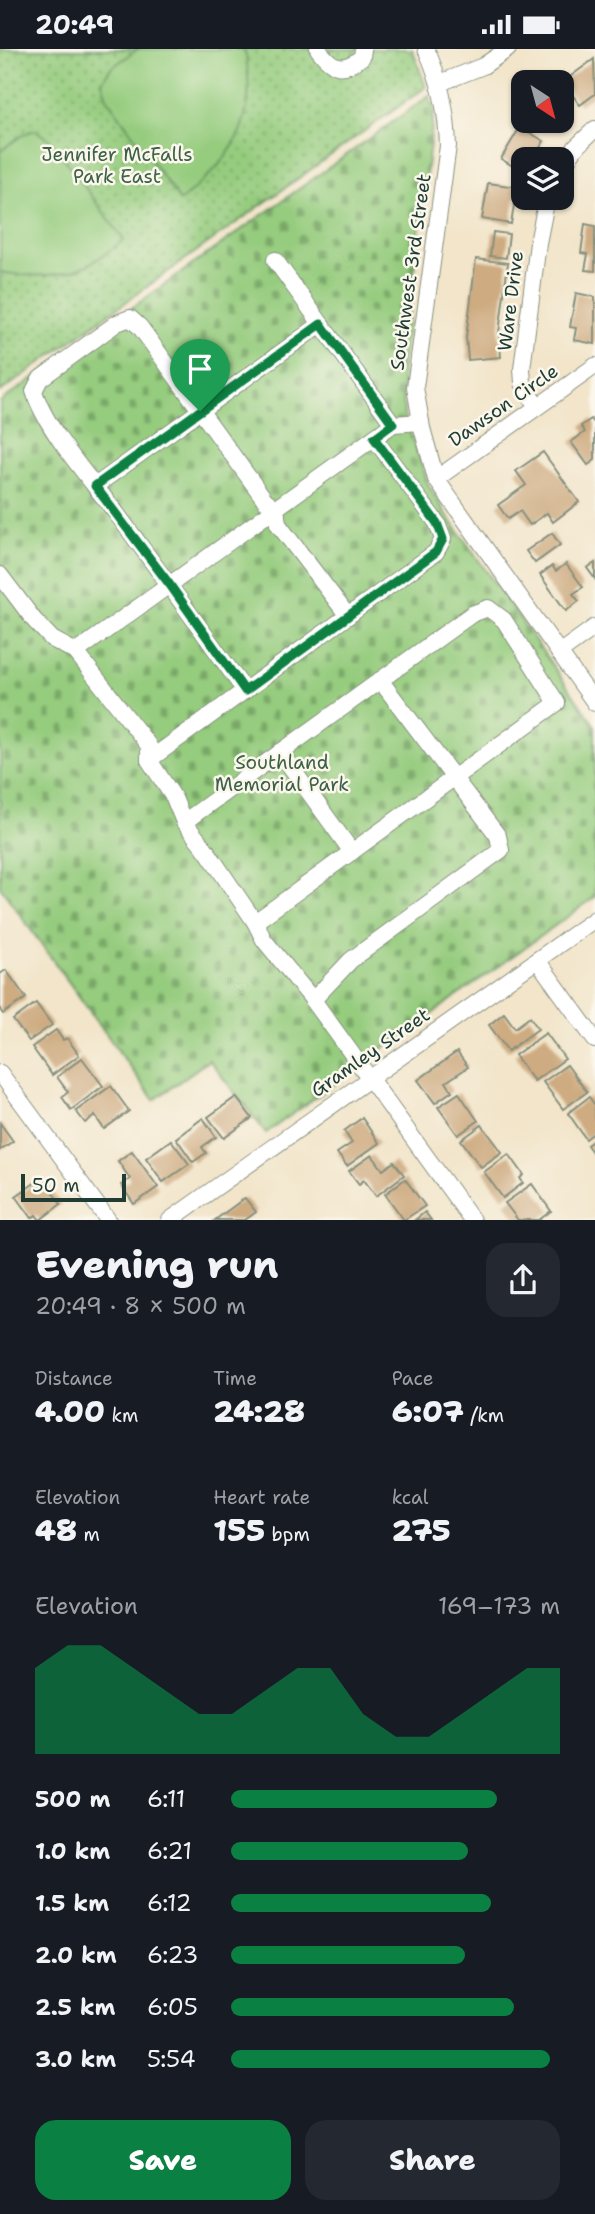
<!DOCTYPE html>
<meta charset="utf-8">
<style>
:root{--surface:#171b24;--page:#242831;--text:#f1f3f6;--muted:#9ea1a6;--accent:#0b8043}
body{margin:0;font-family:"Shantell Sans",sans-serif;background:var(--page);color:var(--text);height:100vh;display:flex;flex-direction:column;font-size:26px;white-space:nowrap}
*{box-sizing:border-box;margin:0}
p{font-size:23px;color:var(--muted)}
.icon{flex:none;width:38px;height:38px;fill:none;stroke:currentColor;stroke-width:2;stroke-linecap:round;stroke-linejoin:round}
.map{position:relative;height:1171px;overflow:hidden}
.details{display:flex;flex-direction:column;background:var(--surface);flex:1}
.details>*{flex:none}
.needle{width:46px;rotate:144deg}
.controls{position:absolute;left:511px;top:21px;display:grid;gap:14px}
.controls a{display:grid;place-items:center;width:63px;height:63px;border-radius:14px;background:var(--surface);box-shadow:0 2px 5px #0004;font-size:35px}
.scale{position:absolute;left:21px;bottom:18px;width:105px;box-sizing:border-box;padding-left:7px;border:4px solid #1f3d34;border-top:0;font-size:19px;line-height:24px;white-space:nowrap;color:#1f3d34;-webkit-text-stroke:5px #fbf7ec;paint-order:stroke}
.pin{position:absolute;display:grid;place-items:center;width:60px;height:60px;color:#fff;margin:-72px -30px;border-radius:50% 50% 50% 0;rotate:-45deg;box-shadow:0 0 7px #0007}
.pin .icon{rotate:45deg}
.round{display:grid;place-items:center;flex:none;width:74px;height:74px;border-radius:21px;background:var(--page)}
.head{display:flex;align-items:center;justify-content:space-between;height:119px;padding:0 35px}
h1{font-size:38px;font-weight:800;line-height:52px}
.metrics{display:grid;grid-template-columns:repeat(3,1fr);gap:10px;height:119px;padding:7px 35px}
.metrics div{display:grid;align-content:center}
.metrics b{font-size:30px;font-weight:800}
.metrics small{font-size:19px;font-weight:400}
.metrics p{font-size:19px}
.chart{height:196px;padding:14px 35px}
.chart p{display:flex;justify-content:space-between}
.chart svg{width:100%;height:126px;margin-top:7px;fill:var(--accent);opacity:.7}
.primary-button{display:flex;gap:14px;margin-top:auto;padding:14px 35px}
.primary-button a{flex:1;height:80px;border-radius:21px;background:var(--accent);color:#fff;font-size:28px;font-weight:800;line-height:80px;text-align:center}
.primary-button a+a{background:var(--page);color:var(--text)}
ul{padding:0 35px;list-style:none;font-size:23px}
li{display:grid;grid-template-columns:112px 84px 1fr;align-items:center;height:52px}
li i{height:18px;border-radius:9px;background:var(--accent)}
.status{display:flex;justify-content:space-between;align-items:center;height:49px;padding:0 35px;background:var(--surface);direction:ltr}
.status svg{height:19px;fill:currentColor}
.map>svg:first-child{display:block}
.green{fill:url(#green-dots);stroke:#5a8459;stroke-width:2}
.cemetery{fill:url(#cemetery-stones);stroke:#5a8459;stroke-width:2}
.pitch{fill:#95cc7e;stroke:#5a8459;stroke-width:2}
.building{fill:#ceab81}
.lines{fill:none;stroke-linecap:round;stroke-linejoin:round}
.minor-casing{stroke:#88917f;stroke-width:18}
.minor{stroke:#fff;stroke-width:16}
.route-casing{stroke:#fff;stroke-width:14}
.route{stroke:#0b8043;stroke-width:9}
.labels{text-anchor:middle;stroke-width:5;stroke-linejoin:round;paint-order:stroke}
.park-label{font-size:19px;fill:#3c6146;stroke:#fbf7ec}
.street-label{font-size:19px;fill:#1f3d34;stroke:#fbf7ec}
</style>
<div class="status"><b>20:49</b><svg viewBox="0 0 49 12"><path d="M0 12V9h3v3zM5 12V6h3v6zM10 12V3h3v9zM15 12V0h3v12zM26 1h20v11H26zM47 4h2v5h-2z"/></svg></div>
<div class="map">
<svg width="595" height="1171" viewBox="0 0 595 1171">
<defs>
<pattern id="green-dots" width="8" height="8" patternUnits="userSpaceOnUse" patternTransform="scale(1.75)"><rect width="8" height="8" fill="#95cc7e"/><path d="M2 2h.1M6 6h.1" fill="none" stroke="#79a768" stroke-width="1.8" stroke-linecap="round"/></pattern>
<pattern id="cemetery-stones" width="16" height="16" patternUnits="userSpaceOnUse" patternTransform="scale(1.75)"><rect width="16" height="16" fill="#95cc7e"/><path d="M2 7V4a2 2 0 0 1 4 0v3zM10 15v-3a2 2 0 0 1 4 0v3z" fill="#79a768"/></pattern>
</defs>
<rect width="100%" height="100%" fill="#fbf7ec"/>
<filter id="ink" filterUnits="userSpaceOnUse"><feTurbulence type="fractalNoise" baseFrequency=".0143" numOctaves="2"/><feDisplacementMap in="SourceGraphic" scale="14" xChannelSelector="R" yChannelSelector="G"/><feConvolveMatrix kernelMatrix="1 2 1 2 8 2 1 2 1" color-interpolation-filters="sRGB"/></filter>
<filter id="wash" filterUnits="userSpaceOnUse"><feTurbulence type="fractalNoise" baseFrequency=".00686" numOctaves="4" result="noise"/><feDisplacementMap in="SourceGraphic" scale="28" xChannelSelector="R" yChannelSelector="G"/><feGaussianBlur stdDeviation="1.57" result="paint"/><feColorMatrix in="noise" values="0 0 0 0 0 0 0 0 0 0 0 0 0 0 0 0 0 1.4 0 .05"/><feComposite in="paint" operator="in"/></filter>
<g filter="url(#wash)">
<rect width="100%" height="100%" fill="#f2e5ca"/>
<path class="green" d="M0,0H412L426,38L0,343Z"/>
<path class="cemetery" d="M429,47L434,61L402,321L404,366L429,437L449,469L595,677V848L266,1084L209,1011L154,1051L0,838V353Z"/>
<g class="pitch">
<path d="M138,0H243L246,6C247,20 250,36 248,50C243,98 215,123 180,152L107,49L102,33L110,20Z"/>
<path d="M34,81L47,88L59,103L124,191C112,199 100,210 87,216C61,229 28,228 0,223V102L24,85Z"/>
</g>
<g id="blocks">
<g class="building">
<path d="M594,10L595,45L580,56L563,33Z"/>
<path d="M520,78L544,92L533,110H523V123L501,110Z"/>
<path d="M488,134L517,138L511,175L482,170Z"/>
<path d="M585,175L595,177V222L585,221L588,205L581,204Z"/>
<path d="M493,183L509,185L506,209L490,207Z"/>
<path d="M476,210L508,214L499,284L501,308L468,311L466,288Z"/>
<path d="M576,244L595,248V295L574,291L576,279L570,278Z"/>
<path d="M591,370L595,375V411L588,416L571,393L585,383L581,377Z"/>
<path d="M543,403L579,453L553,473L547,464L530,476L520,462L508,470L498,456L526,436L516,422Z"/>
<path d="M552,484L560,496L535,514L526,502Z"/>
<path d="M595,514V530L587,519Z"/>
<path d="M566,515L583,538L573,545L579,552L566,562L540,526L552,517L556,522Z"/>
<path d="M6,921L26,949L3,965L0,961V925Z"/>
<path d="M36,954L52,976L29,992L13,971Z"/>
<path d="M504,964L515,979L530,968L538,980L508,1002L489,976Z"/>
<path d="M56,981L63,991L67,989L79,1006L52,1026L32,998Z"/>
<path d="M546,984L565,1010L534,1032L515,1006Z"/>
<path d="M457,1003L468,1018L446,1033L452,1042L435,1054L418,1031Z"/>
<path d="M82,1009L103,1037L71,1061L62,1048L68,1043L57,1028Z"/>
<path d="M567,1016L587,1043L563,1060L543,1033Z"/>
<path d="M111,1037L129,1062L104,1080L95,1067L85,1074L76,1062Z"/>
<path d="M459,1044L478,1072L458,1086L438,1058Z"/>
<path d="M236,1048L252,1069L224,1089L208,1068Z"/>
<path d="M589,1048L595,1056V1083L586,1090L568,1064Z"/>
<path d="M203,1069L216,1088L202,1098L206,1104L193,1113L176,1089Z"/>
<path d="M362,1069L379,1094L347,1117L337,1104L352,1094L344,1082Z"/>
<path d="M0,1074L13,1092L0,1101Z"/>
<path d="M482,1076L502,1103L481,1118L461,1091Z"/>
<path d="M595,1090V1107L587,1096Z"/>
<path d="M171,1091L189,1115L163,1133L146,1109Z"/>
<path d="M132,1102L158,1138L134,1155L121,1136L130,1130L118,1112Z"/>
<path d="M509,1105L524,1126L520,1129L523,1134L503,1149L484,1123Z"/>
<path d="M372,1106L383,1121L394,1113L404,1126L376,1147L364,1131L359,1135L349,1122Z"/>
<path d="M42,1129L61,1155L40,1171L36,1166L32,1169L16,1147Z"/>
<path d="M405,1130L425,1157L404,1171L385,1145Z"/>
<path d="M532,1135L551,1162L539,1171H518L505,1154Z"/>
<path d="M245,1149L256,1163L245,1171H215Z"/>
<path d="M425,1163L431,1171H415Z"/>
</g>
</g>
</g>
<g filter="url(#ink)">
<use href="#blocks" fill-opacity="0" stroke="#88917f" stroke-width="2"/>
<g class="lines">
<defs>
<g id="minor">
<path d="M318,0C332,19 342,24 362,8L363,0"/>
<path d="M426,0C441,32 447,62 448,97L415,338L422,379L436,430L595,654"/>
<path d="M440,34L483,17L508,0"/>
<path d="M562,119L576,98L595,80"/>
<path d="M275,211L393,375L421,373"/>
<path d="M536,357L523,334L522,320L538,194L547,149"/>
<path d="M436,430L595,317"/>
<path d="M95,437L321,275"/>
<path d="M0,526L34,571L52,590L76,603L149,697V711L174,749L184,773L207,802L255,873L264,891L313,951L472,1171"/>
<path d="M76,603L393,375"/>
<path d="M559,604L595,578"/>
<path d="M245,642C203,583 160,523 117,465C91,431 46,381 34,342L40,330L117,274L130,269L140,278L265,451L276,459L278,475L348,567"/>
<path d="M280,703L352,803"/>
<path d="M149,711L436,503L443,490L437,474L374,389"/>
<path d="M184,773L472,565L488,559L504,571L557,654L255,873"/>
<path d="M537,911L595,991"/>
<path d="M313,951L351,911L501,801L498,787L380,631"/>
<path d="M0,1024L108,1171"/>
<path d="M170,1171L595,870"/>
</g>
</defs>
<use href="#minor" class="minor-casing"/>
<use href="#minor" class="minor"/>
</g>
</g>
<g class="lines" filter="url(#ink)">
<defs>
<path id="route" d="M321,275L393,375L374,389L437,474L443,490L436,503L245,642L170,536L95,437Z"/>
</defs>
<use href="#route" class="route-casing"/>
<use href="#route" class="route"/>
</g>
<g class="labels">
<g class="park-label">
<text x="117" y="112">Jennifer McFalls<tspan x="117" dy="22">Park East</tspan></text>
<text x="282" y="720">Southland<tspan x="282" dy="22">Memorial Park</tspan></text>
</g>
<g class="street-label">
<text transform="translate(410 223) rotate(-82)" y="7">Southwest 3rd Street</text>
<text transform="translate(510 252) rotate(-83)" y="7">Ware Drive</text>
<text transform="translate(503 356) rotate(-35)" y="7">Dawson Circle</text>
<text transform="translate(370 1003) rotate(-35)" y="7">Gramley Street</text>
</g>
</g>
</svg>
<div class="controls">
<a><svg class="needle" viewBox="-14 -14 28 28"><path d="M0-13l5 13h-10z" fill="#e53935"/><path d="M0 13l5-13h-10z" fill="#9ea1a6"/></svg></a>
<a><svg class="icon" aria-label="layers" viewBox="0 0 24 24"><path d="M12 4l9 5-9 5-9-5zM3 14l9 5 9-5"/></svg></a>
</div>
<div class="scale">50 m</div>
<div class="pin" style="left:200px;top:362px;background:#1e9e55"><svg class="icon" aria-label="arrive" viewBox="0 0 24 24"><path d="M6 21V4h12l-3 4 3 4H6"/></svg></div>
</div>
<section class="details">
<div class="head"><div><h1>Evening run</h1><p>20:49 · 8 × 500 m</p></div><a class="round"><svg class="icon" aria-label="share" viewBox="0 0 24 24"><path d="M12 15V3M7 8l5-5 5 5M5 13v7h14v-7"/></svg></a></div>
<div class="metrics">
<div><p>Distance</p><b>4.00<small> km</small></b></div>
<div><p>Time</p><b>24:28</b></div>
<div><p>Pace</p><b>6:07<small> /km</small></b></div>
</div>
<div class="metrics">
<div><p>Elevation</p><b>48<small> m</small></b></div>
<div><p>Heart rate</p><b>155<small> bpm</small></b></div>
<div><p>kcal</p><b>275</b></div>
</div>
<div class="chart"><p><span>Elevation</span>169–173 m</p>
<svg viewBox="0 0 160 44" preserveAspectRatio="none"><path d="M0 44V14L10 6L20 6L30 14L40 22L50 30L60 30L70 22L80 14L90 14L100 30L110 38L120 38L130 30L140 22L150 14L160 14V44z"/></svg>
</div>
<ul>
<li><b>500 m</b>6:11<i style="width:81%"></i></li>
<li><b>1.0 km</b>6:21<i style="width:72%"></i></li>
<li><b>1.5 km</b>6:12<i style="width:79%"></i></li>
<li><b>2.0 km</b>6:23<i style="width:71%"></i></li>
<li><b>2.5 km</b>6:05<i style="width:86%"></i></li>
<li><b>3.0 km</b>5:54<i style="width:97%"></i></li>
</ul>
<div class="primary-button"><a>Save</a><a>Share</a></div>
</section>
